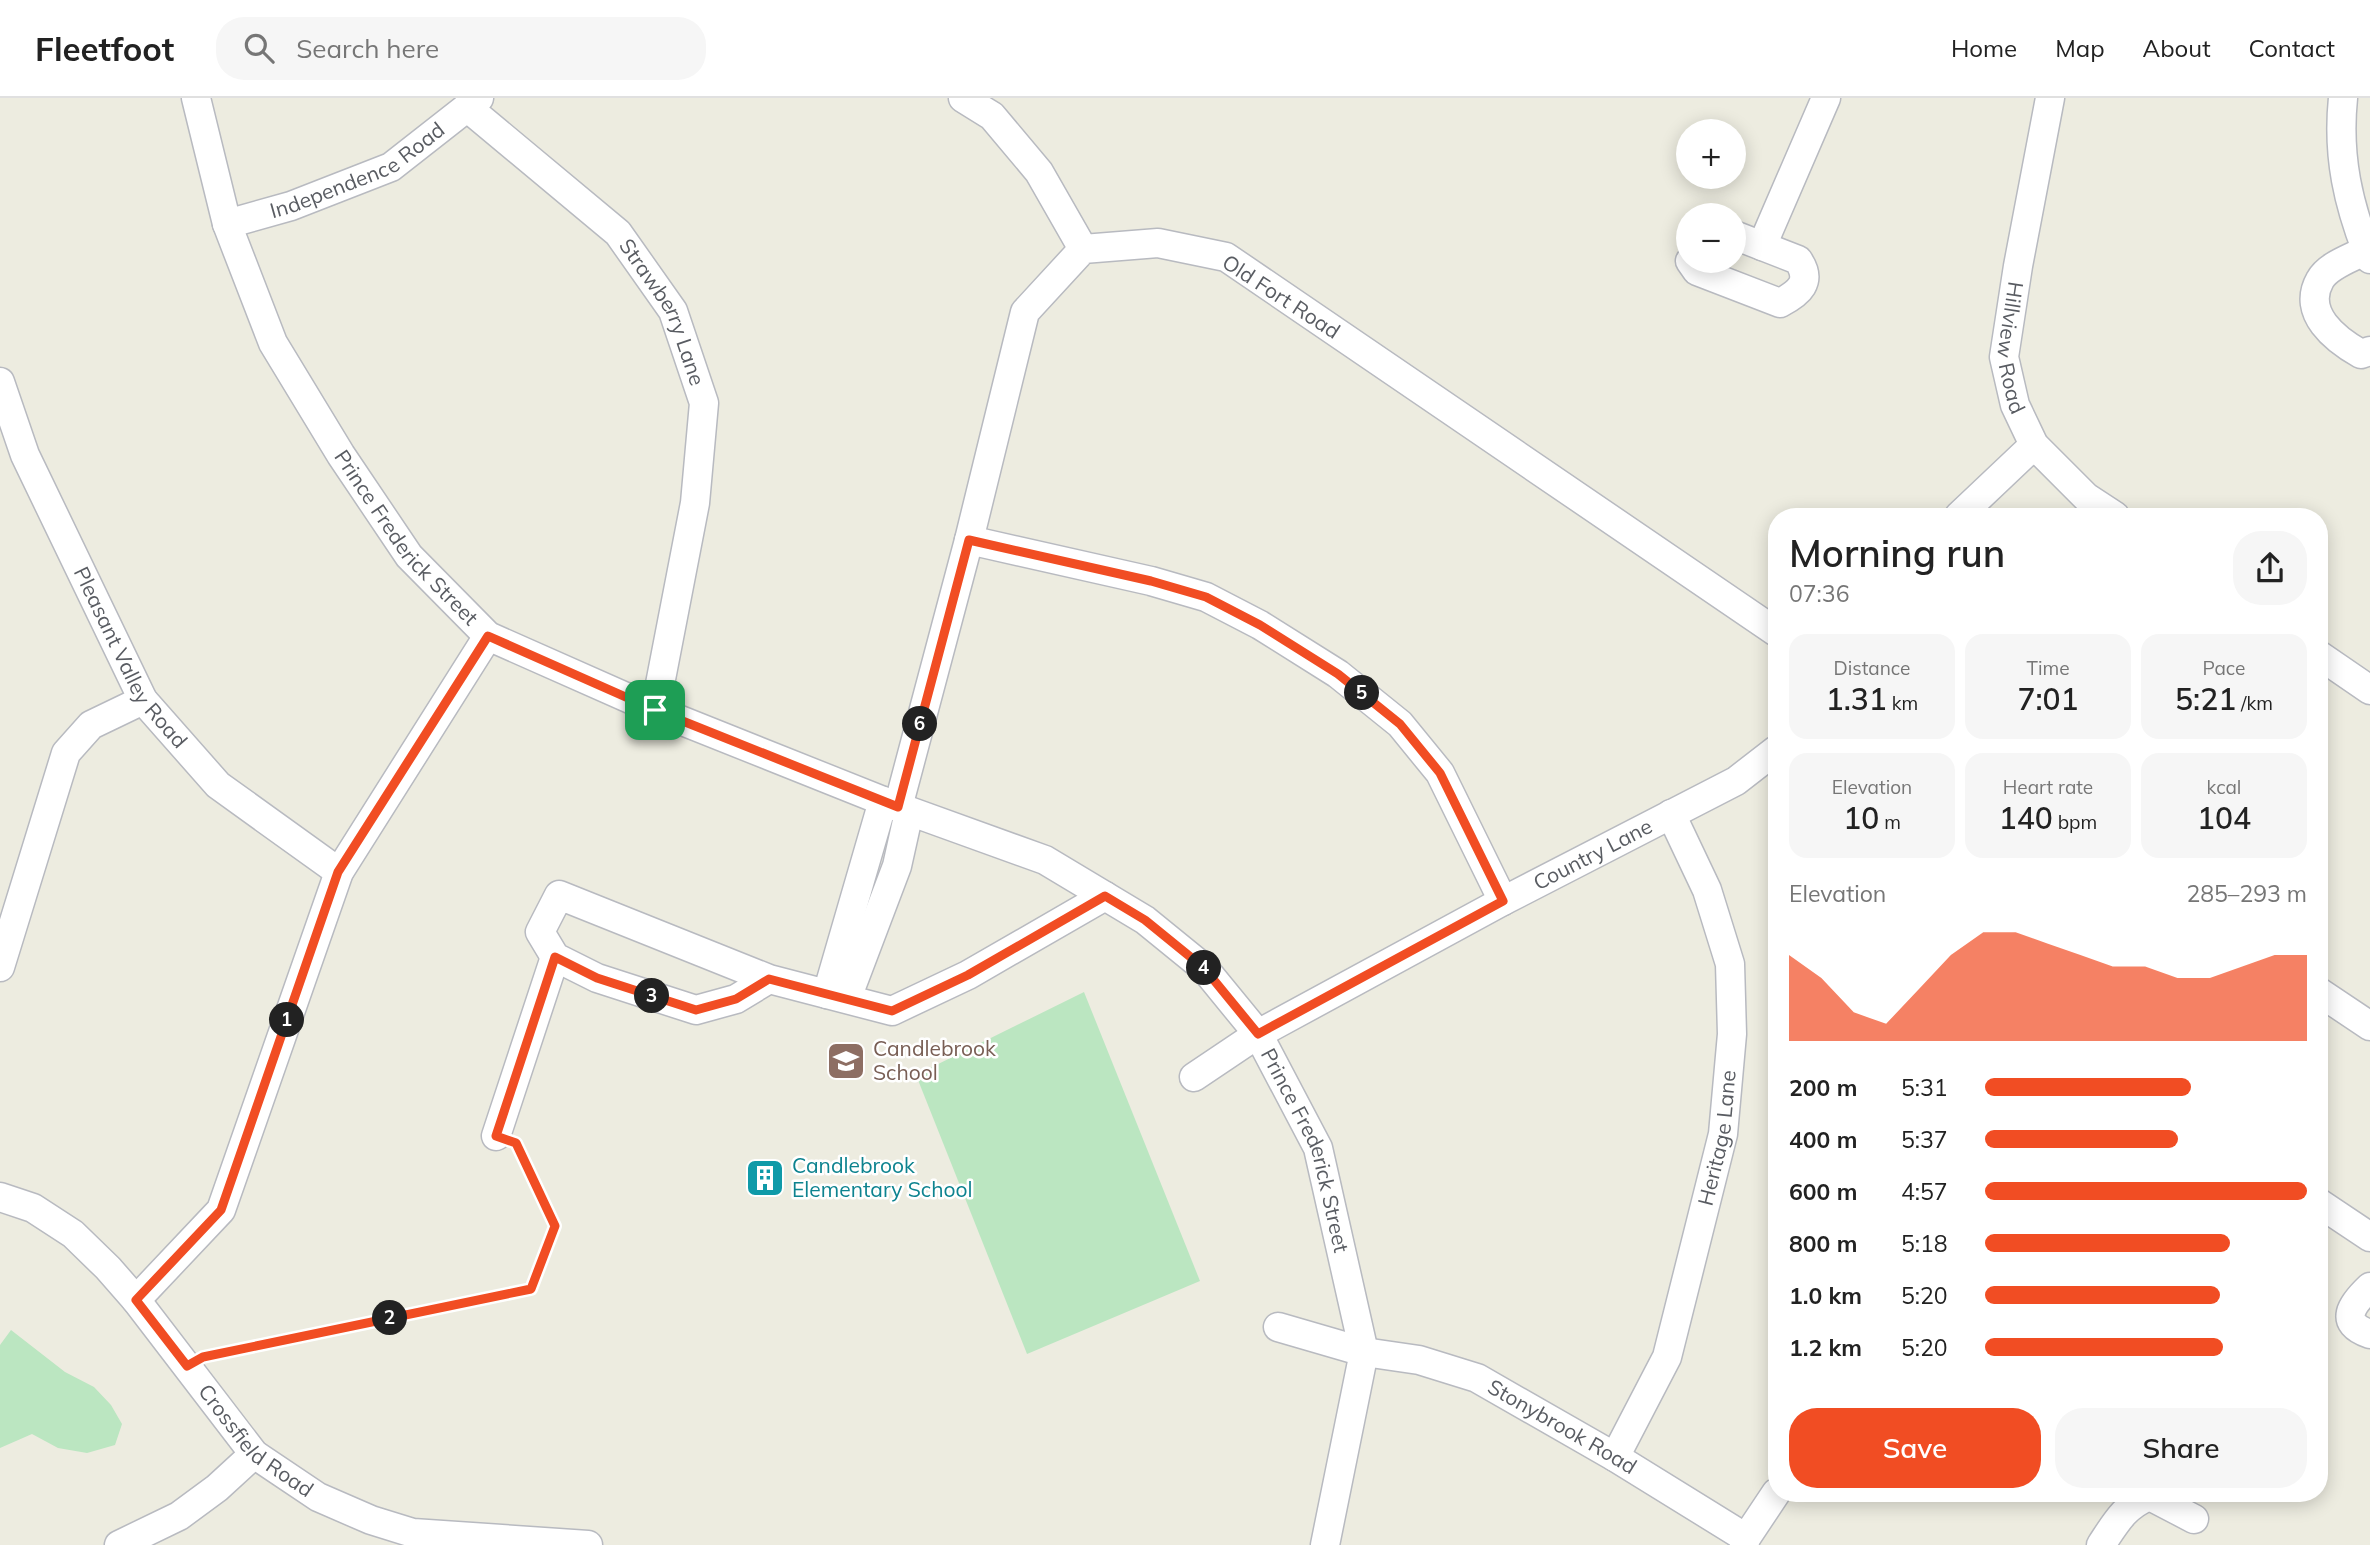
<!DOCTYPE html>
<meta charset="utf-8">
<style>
:root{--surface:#fff;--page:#f6f6f6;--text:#222;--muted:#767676;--line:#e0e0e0;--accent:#f14d23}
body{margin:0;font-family:Mulish,sans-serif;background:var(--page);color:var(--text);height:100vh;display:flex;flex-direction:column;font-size:26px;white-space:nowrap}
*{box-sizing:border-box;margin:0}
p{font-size:23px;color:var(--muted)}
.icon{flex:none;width:38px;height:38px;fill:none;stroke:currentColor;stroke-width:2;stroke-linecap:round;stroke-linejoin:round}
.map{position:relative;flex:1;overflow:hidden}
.details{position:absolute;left:1768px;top:410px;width:560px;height:994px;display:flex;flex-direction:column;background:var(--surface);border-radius:28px;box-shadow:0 4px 18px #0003}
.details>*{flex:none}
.fabs{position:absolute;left:1676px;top:21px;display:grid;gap:14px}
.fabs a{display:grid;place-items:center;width:70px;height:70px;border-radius:50%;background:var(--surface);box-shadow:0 4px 18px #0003;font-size:35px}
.pin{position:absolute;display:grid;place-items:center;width:60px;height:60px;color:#fff;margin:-30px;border-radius:14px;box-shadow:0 4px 10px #0006}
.km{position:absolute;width:35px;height:35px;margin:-18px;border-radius:50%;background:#222;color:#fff;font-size:19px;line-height:35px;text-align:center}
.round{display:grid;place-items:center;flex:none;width:74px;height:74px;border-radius:28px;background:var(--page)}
.summary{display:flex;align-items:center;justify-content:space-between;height:119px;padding:0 21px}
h1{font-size:38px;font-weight:600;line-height:52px}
.figures{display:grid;grid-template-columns:repeat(3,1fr);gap:10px;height:119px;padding:7px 21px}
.figures div{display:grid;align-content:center;border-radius:18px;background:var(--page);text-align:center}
.figures b{font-size:30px;font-weight:600}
.figures small{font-size:19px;font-weight:400}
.figures p{font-size:19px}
.chart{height:196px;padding:14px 21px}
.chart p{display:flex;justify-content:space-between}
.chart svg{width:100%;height:126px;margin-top:7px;fill:var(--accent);opacity:.7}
.action{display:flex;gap:14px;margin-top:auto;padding:14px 21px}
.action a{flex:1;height:80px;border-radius:28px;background:var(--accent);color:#fff;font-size:28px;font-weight:600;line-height:80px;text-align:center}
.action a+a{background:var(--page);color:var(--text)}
ul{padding:0 21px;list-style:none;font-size:23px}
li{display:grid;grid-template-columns:112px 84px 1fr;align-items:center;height:52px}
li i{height:18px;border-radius:9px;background:var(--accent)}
header{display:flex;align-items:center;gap:42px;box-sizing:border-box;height:98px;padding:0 35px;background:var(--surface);border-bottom:2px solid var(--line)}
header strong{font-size:33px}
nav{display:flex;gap:38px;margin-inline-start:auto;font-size:24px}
.search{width:490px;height:63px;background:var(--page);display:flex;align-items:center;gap:18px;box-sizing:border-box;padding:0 24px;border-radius:28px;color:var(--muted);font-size:26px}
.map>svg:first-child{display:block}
.green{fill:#bbe6c1}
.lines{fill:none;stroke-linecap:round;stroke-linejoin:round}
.minor-casing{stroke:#b8bac0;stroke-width:31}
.path{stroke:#93c5a8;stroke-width:3.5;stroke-dasharray:7 3.5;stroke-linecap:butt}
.minor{stroke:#fff;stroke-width:28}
.route-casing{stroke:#fff;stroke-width:14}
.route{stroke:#f14d23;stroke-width:9}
.labels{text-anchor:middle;stroke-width:5;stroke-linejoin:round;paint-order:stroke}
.street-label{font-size:21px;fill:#595c62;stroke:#fff}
.education-label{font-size:21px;fill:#785e54;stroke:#fff;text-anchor:start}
.culture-label{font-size:21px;fill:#0d838f;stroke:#fff;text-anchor:start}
</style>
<header>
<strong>Fleetfoot</strong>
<div class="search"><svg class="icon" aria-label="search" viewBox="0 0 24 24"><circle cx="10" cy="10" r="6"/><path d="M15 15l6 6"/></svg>Search here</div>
<nav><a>Home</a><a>Map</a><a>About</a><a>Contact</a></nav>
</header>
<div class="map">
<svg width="2370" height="1447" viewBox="0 0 2370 1447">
<rect width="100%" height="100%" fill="#edece0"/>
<g class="green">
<path d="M1084,894L1200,1183L1027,1256L916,977Z"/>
<path d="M11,1232L65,1274L94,1289L111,1307L122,1326L115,1347L87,1355L58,1350L32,1336L0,1350V1247Z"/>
</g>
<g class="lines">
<defs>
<g id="minor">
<path id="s1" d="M196,0L227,126L273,245L341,357L409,458L488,538L655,612L898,709L1045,762L1145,822L1204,870L1258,936L1318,1050L1364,1254L1325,1447"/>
<path d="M963,0L992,18L1039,74L1083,151"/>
<path id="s2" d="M2050,0L2018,168L2004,259L2015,307L2034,347L2086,399L2115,418"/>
<path d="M2343,0C2337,58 2348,107 2370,161"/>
<path id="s3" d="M468,10L618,135L673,213L704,305L695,405L655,612"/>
<path id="s4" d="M227,126L291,108L391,69L479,0"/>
<path d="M1762,148L1826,0"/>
<path d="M2366,152C2352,160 2328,167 2320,182C2301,215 2336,242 2361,256L2370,253"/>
<path d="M1690,163L1697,173L1780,205C1799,195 1813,184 1798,162L1734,137"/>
<path id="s5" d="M0,284L25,357L143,602L218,687L339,774"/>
<path d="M1959,418L2034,347"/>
<path d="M969,442L1151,483L1206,499L1260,527L1338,576L1400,626L1440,675L1503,803"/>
<path d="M2319,557L2370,592"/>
<path d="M898,709L969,442L1025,214L1083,151L1158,145L1226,159L1776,534"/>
<path d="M0,869L66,655L91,627L143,602"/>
<path d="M769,881L736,901L696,912L597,880L555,859L540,834L559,797L769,881L892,913L968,877L1105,798"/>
<path d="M2319,894L2370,928"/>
<path d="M827,896L883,703"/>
<path d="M847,900L897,768L909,714"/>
<path id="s6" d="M1194,979L1258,936L1503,803L1736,683L1776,652"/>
<path d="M496,1038L555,859"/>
<path id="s7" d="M0,1099L33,1110L73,1136L108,1170L136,1202L254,1356L318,1399L371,1422L413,1435L588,1447"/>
<path d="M2319,1105L2370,1139"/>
<path d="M2370,1189C2352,1206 2337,1225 2370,1236"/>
<path d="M136,1202L221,1112L339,774L488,538"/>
<path id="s8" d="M1278,1229L1364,1254L1419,1262L1477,1280L1615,1359L1746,1440"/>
<path id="s9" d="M1615,1359L1667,1259L1723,1036L1732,936L1730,866L1707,792L1671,716"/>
<path d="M119,1447L179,1418L217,1390L254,1356"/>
<path d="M1744,1447L1746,1440L1776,1395"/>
<path d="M2101,1447C2115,1426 2125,1407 2150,1398L2194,1421"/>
</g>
</defs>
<use href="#minor" class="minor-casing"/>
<path class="path" d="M209,1258L531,1191L555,1128L517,1047"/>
<use href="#minor" class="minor"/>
</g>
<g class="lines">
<defs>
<path id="route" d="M969,442L1151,483L1206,499L1260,527L1338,576L1400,626L1440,675L1503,803L1258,936L1204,870L1145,822L1105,798L968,877L892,913L769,881L736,901L696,912L597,880L555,859L496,1038L516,1045L555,1128L531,1191L203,1259L187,1268L136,1202L221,1112L338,774L488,538L655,612L898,709Z"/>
</defs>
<use href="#route" class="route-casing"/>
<use href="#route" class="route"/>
</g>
<defs>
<symbol id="school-square" viewBox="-11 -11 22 22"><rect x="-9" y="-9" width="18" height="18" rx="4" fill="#8d6e63" stroke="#fff"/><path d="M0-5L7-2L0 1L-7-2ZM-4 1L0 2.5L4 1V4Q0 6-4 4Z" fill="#fff"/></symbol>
<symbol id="building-square" viewBox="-11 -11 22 22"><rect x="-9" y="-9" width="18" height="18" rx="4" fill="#0f9aa8" stroke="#fff"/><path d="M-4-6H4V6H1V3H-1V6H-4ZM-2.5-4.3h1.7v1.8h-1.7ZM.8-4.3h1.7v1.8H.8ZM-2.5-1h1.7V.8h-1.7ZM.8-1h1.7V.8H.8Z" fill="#fff"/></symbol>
</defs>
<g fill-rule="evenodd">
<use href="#school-square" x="824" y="941" width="44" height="44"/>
<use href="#building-square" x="743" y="1058" width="44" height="44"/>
</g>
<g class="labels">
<g class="street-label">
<text dy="7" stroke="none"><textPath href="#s4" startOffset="142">Independence Road</textPath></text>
<text transform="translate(1281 199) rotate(33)" y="7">Old Fort Road</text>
<text dy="7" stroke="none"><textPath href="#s3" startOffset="287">Strawberry Lane</textPath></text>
<text dy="7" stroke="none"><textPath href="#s2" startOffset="254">Hillview Road</textPath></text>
<text dy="7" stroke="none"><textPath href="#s1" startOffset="494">Prince Frederick Street</textPath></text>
<text dy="7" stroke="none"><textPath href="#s5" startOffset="306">Pleasant Valley Road</textPath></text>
<text dy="7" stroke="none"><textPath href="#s6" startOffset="457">Country Lane</textPath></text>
<text dy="7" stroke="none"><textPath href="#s9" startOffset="338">Heritage Lane</textPath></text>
<text dy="7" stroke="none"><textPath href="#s1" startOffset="1628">Prince Frederick Street</textPath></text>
<text dy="7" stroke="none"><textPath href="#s8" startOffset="304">Stonybrook Road</textPath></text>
<text dy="7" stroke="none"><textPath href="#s7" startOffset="360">Crossfield Road</textPath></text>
</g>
<g class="education-label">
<text x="873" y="958">Candlebrook<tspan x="873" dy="24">School</tspan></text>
</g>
<g class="culture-label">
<text x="792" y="1075">Candlebrook<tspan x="792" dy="24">Elementary School</tspan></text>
</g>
</g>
</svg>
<div class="fabs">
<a>+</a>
<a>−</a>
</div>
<div class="pin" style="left:655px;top:612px;background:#1e9e55"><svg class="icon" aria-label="arrive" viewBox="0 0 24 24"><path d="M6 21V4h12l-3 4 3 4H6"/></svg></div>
<b class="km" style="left:287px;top:922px">1</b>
<b class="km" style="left:390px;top:1220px">2</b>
<b class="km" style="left:652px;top:898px">3</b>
<b class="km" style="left:1204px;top:870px">4</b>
<b class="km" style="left:1362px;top:595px">5</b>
<b class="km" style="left:920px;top:626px">6</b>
<section class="details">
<div class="summary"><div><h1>Morning run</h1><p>07:36</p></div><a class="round"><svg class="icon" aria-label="share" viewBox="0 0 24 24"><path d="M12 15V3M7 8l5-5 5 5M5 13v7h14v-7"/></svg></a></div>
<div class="figures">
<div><p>Distance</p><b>1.31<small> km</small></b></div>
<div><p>Time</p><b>7:01</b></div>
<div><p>Pace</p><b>5:21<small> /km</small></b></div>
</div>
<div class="figures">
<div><p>Elevation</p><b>10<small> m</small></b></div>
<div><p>Heart rate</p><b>140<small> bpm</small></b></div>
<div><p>kcal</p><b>104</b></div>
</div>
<div class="chart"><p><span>Elevation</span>285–293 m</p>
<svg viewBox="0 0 160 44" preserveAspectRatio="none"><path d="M0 44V14L10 22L20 34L30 38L40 26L50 14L60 6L70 6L80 10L90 14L100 18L110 18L120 22L130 22L140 18L150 14L160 14V44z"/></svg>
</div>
<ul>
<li><b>200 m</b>5:31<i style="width:64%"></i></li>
<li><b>400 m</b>5:37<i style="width:60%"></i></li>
<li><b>600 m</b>4:57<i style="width:100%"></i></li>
<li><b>800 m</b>5:18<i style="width:76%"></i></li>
<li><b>1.0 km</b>5:20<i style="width:73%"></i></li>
<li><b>1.2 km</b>5:20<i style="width:74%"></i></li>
</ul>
<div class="action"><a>Save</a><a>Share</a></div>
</section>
</div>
